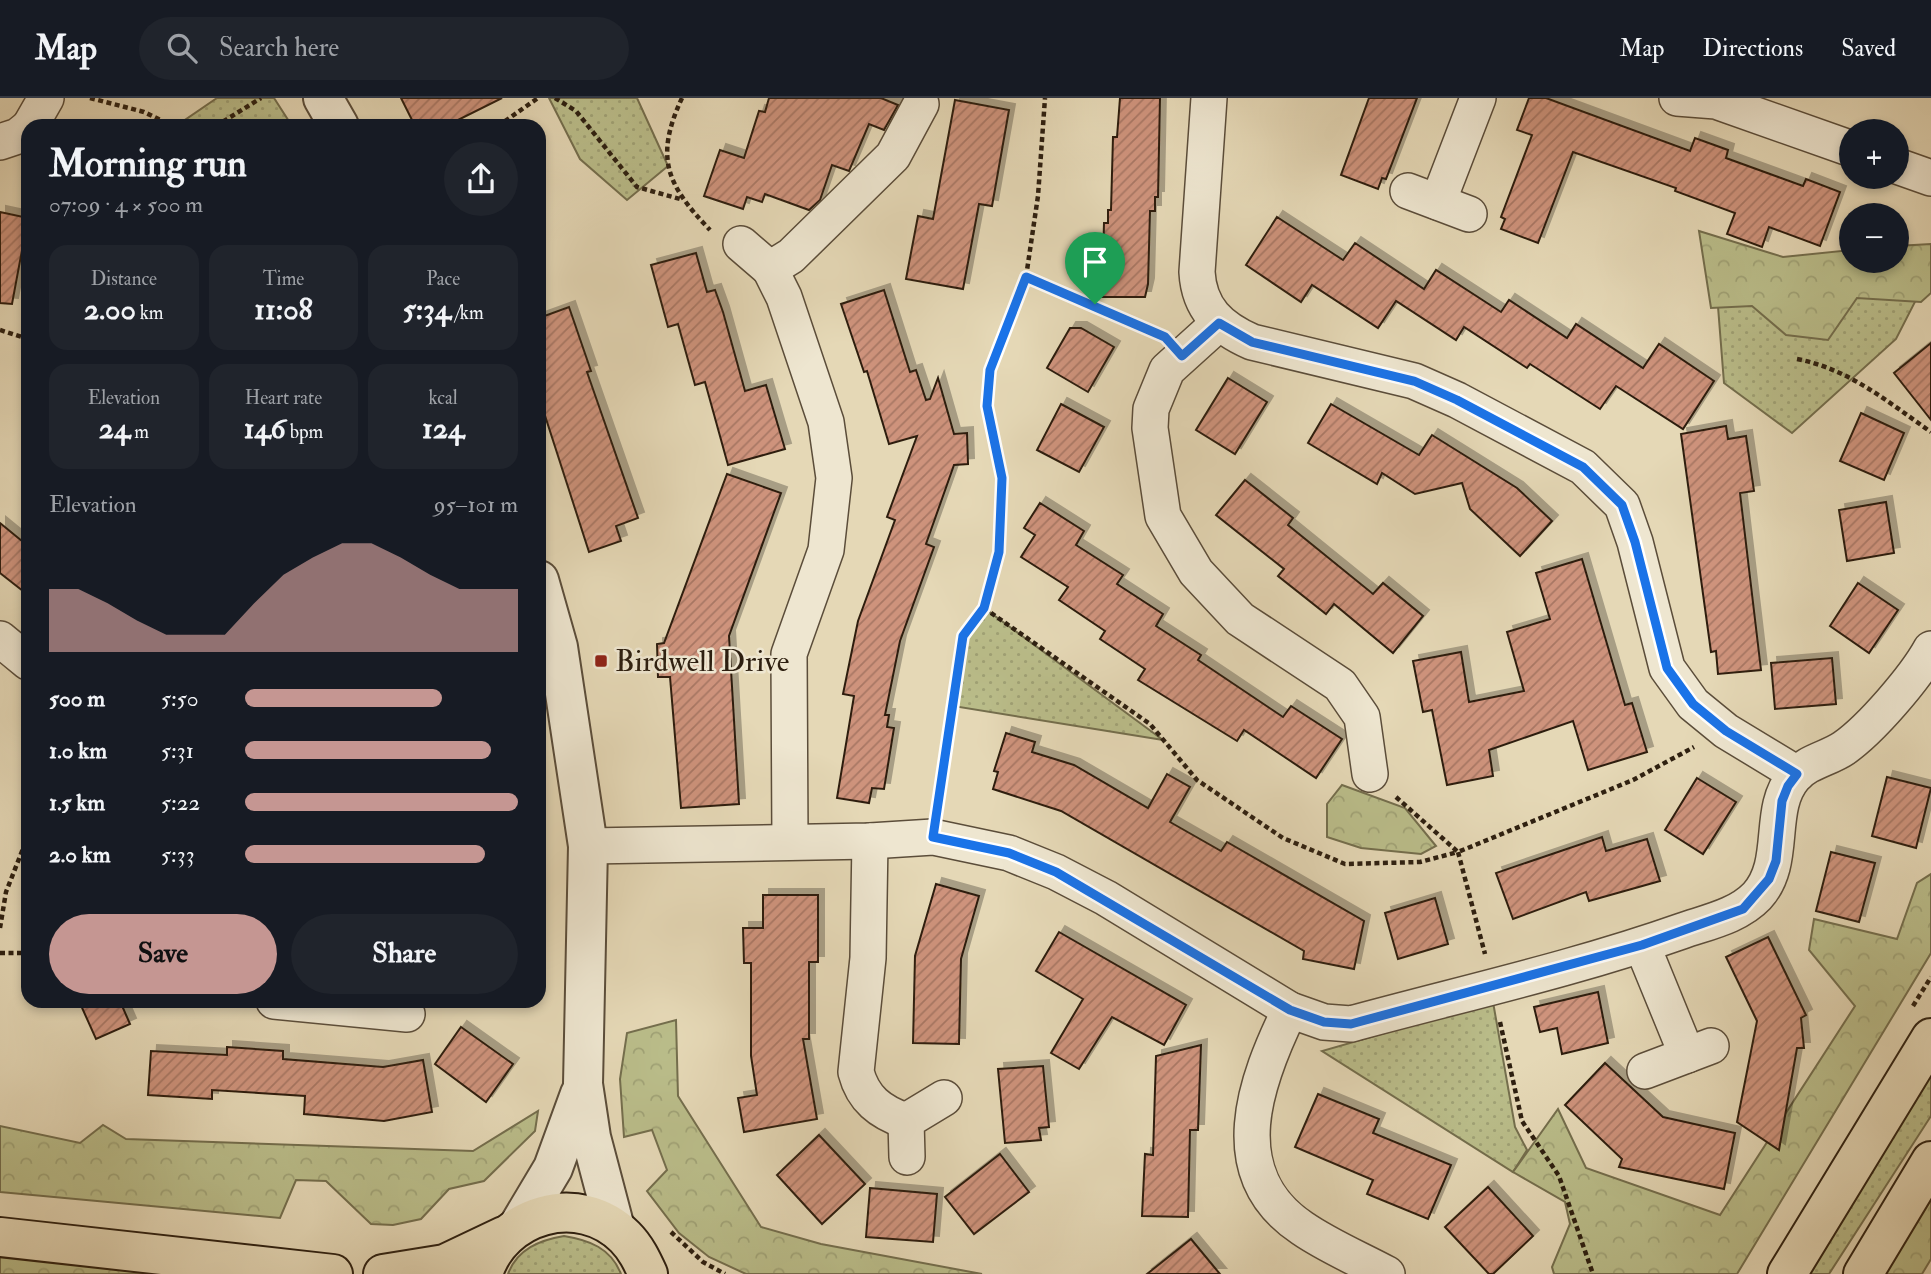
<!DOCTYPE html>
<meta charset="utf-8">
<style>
:root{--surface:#171b24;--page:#20242c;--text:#f1f3f6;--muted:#9ea1a6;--line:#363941;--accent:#c59692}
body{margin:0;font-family:"IM FELL Double Pica",serif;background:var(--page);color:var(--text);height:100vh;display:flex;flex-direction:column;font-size:26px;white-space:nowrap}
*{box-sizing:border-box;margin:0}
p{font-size:23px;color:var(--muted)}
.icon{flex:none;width:38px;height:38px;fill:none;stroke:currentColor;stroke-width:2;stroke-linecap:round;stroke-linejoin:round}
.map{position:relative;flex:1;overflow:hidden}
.details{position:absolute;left:21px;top:21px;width:525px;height:889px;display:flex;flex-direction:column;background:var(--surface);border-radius:21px;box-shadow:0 4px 10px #0003}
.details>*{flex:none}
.fabs{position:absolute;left:1839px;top:21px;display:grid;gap:14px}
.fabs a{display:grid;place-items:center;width:70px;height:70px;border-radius:50%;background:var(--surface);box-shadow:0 4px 10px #0003;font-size:35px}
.pin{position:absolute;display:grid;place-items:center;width:60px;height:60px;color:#fff;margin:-72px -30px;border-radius:50% 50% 50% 0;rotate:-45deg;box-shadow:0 0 7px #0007}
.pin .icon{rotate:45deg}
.round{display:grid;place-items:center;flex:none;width:74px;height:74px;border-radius:37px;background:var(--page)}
.headline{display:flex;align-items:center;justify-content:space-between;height:119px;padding:0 28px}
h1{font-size:38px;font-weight:700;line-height:52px}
.figures{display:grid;grid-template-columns:repeat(3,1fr);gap:10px;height:119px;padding:7px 28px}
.figures div{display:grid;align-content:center;border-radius:18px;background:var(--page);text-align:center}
.figures b{font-size:30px;font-weight:700}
.figures small{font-size:19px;font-weight:400}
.figures p{font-size:19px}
.chart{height:196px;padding:14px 28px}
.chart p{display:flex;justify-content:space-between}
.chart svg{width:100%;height:126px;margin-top:7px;fill:var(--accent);opacity:.7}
.action{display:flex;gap:14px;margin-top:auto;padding:14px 28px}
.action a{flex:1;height:80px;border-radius:42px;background:var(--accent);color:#111;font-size:28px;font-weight:700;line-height:80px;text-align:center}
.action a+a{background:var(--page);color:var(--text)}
ul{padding:0 28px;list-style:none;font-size:23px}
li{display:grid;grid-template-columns:112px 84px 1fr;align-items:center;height:52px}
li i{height:18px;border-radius:9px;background:var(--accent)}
header{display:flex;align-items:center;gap:42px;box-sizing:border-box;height:98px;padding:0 35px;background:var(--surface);border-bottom:2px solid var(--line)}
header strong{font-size:33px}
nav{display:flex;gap:38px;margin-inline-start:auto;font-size:24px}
.search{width:490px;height:63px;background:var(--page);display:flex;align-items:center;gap:18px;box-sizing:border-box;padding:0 24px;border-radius:38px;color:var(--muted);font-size:26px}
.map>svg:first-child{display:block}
.green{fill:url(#green-dots);stroke:#746e4d;stroke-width:2}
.forest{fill:url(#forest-crowns);stroke:#746e4d;stroke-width:2}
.building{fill:url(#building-hatch);stroke:#2d1f10;stroke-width:2;filter:url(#shadow)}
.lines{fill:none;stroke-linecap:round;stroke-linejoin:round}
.minor-casing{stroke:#5b4d3a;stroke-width:38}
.tertiary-casing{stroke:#5b4d3a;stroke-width:42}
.primary-casing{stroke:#2d1f10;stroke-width:42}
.trunk-casing{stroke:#2d1f10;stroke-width:42}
.path{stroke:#2d1f10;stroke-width:4.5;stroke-dasharray:5 3.5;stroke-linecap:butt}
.minor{stroke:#eee6d0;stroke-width:35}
.tertiary{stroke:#eee6d0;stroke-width:38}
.primary{stroke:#e5d8b6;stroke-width:38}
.trunk{stroke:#e5d8b6;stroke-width:38}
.route-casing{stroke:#fff;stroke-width:14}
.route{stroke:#1a73e8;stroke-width:9}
.poi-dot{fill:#8f2418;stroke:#eee6d0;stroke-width:2.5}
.labels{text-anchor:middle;stroke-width:5;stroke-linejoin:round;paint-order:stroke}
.poi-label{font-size:30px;fill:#2d1f10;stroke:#eee6d0;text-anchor:start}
</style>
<header>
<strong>Map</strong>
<div class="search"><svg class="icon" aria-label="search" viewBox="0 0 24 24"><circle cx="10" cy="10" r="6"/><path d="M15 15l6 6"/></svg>Search here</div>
<nav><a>Map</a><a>Directions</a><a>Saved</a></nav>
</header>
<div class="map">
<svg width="1931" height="1176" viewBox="0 0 1931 1176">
<defs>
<pattern id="green-dots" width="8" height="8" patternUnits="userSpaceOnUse" patternTransform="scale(1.75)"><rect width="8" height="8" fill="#babd8a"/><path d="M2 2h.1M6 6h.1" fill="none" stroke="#a0a276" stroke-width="1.8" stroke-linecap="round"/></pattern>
<pattern id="forest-crowns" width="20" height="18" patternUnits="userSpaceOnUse" patternTransform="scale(1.75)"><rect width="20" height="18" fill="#babd8a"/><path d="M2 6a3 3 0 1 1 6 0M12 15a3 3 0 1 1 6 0" fill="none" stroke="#a0a276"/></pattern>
<pattern id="building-hatch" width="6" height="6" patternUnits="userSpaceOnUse" patternTransform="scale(1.75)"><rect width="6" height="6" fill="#ce937c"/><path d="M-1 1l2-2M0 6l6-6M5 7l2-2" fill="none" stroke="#a87764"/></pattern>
<filter id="shadow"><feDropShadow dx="6" dy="-6" stdDeviation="0" flood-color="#0004"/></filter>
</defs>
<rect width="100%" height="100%" fill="#e5d8b6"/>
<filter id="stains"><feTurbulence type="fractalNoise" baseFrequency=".00286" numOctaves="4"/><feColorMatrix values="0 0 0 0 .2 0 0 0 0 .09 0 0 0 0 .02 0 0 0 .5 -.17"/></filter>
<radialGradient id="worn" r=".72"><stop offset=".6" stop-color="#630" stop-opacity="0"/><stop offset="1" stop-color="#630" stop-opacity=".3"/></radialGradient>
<g class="green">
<path d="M217,0H274L292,28H186L182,24Z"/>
<path d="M549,0H637L668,68L627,102L580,61Z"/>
<path d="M1716,183L1918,198L1896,241L1792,335L1724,285Z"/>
<path d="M984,510L1163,642L953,608L963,538Z"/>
<path d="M1493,904L1515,1029L1527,1052L1513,1074L1322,953Z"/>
<path d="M1931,977V1018L1829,1176H1808Z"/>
<path d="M564,1138C589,1142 611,1150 621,1176H508C517,1151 540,1142 564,1138Z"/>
</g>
<g class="forest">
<path d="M1699,133L1783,159L1851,152L1852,163H1897V148L1931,146V195L1921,204L1857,200L1828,242L1786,237L1752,208L1711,210Z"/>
<path d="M1342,687L1405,710L1436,748L1421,756L1361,750L1327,739V706Z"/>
<path d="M1931,776V855L1737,1176H1554L1552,1169L1570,1126L1565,1104L1513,1074L1558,1011L1586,1070L1720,1117L1855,908L1809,852L1814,821L1897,841L1917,785Z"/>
<path d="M676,922L678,998L761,1129L821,1146L982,1176H746L709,1159L679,1135L647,1093L667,1072L652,1032L624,1039L620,981L627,935Z"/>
<path d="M538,1013L535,1033L484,1083L449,1091L421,1121L393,1127L371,1126L326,1083L296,1082L280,1120L0,1094V1028L80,1045L103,1027L126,1041L473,1053Z"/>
<path d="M1931,1083V1161L1922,1176H1875Z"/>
<path d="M0,1148L238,1176H0Z"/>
</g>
<g class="building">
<path d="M401,0H502L446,28H415Z"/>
<path d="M769,0H881L898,7L884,32L869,26L849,73L832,67L820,102L809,112L765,96L762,104L747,99L743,111L704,98L720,52L744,60L759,13L765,14Z"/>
<path d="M1120,0H1160L1158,99H1155V113H1150L1148,186L1145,199H1102L1104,125H1108V112H1111L1113,39H1117Z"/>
<path d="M1369,0H1417L1386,81L1382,80L1378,91L1341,77Z"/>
<path d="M1529,0H1546L1690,53L1695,40L1728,52L1726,60L1803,88L1806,81L1840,94L1820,148L1769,129L1762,149L1727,136L1735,115L1675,93L1676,90L1573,54L1538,145L1501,131L1505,121L1501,119L1532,37L1517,32Z"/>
<path d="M955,2L1009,12L992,108L979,106L963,191L906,181L918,118L933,121Z"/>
<path d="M0,114L28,120L12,206L0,205Z"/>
<path d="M1277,119L1343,162L1355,145L1424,191L1436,172L1501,214L1509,202L1567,240L1576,226L1643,270L1659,246L1714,283L1683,331L1616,288L1600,311L1530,266L1527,270L1464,229L1456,242L1396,203L1378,230L1312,187L1301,204L1246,167Z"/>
<path d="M696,155L707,194L715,192L723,214L745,293L766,287L785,351L728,367L705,284L695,287L678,226L668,229L651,167Z"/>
<path d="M884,192L910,274L916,272L926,302L930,301L938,280L954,336L967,335L968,366L954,367L926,446L934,449L900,543L885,617H889L887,629L894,630L884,691L872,690L869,705L837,700L854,598L843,596L858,523L895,422L887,419L917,338L889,346L867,273L864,274L841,206Z"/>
<path d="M569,209L591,273L587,274L638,420L616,428L621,443L589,454L539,299V220Z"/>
<path d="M1070,230H1081L1114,249L1088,294L1047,270Z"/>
<path d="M1931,245V322L1894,275Z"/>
<path d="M1228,280L1267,304L1235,356L1196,332Z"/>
<path d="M1061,306L1104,329L1079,374L1037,352Z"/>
<path d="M1331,306L1419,357L1432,337L1517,390L1552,423L1520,458L1470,411L1462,385L1415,396L1382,375L1377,386L1308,345Z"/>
<path d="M1861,315L1904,335L1884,382L1840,363Z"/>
<path d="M1726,328L1728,341L1746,338L1754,393L1740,395L1761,572L1718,576L1716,553L1711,554L1681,336Z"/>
<path d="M727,376L781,395L729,538L739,706L681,710L670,579H658L657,546L664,545Z"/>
<path d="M1245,382L1293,420L1288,427L1373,496L1383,485L1423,518L1393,555L1334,506L1326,516L1278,478L1284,471L1216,417Z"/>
<path d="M1886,404L1894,455L1847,463L1839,412Z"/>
<path d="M1040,405L1084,433L1076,447L1123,477L1117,486L1163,516L1156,528L1201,557L1198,562L1283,619L1291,608L1342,641L1316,680L1244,632L1237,643L1138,582L1145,571L1100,541L1105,533L1059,502L1068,489L1021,459L1035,437L1024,430Z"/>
<path d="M0,425L28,448V497L0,475Z"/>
<path d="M1582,461L1625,607L1632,605L1647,654L1588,672L1573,623L1489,652L1493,678L1447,687L1432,612L1423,614L1413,563L1461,554L1469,604L1524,593L1507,534L1550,521L1536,475Z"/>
<path d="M1858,485L1898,512L1869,555L1830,528Z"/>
<path d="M1832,560L1836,606L1775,611L1771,565Z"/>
<path d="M1006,635L1035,644L1032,654L1074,667L1148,710L1167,676L1190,689L1170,724L1221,753L1227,744L1364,823L1354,871L1303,861L1304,853L1061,713L993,691L998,674L994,673Z"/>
<path d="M1887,679L1931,690L1916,750L1872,738Z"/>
<path d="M1697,680L1736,704L1703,756L1665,732Z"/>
<path d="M1602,739L1606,753L1647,741L1660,783L1589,803L1586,794L1513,821L1496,775Z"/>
<path d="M1831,754L1875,765L1859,824L1816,813Z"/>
<path d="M936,786L979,798L961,861L959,946L913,945L915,858Z"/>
<path d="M763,797H818V864H809V941H803L817,1021L744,1034L738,1000L757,997L751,958V865H744L743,830H763Z"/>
<path d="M1435,800L1448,846L1398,861L1385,815Z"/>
<path d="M1059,834L1186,907L1164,947L1112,919L1079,971L1051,955L1083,901L1036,873Z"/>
<path d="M1768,839L1806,917L1801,920L1804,950H1797L1779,1052L1737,1024L1757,923L1726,859Z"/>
<path d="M1598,894L1608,945L1562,956L1557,930L1540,934L1534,909Z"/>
<path d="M79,903H120L130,926L96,941Z"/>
<path d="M461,929L513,966L486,1004L435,966Z"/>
<path d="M1201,947L1198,1032H1190L1188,1119L1142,1118L1145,1056L1153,1057L1156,958Z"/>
<path d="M227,949L283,953V961L383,969L423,962L432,1014L384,1023L304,1016L305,998L212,992V1001L148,997L151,953L227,957Z"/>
<path d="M1605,965L1663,1019L1735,1035L1724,1091L1619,1069L1622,1061L1565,1007Z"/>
<path d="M1043,968L1049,1029L1039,1030L1041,1042L1005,1045L998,971Z"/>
<path d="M1318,996L1379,1021L1373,1035L1451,1067L1428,1121L1367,1096L1373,1082L1295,1049Z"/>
<path d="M819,1037L865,1086L822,1126L777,1077Z"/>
<path d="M1000,1056L1029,1094L974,1136L945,1099Z"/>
<path d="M1488,1089L1533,1138L1493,1176H1489L1445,1129Z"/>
<path d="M870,1090L937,1096L933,1144L866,1139Z"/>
<path d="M1191,1141L1220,1176H1147Z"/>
</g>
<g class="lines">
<defs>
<g id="minor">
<path d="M1209,0L1197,174C1199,211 1220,230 1252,244L1414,283L1457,302L1583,369L1622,407L1635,444L1667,570L1693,606L1726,633L1797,676"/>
<path d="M1677,0L1716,3L1852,51"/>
<path d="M30,28L46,0"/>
<path d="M0,44L18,38L28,30"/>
<path d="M1897,68L1931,80"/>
<path d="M1408,93L1469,116"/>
<path d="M1438,104L1478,0"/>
<path d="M741,146L770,171L791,158L893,58L921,6"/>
<path d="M770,171L784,199L826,324L834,380L826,452L789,556L790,744"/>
<path d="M1219,225L1167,272L1151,311L1150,330L1163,418L1196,474L1240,521L1340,587L1362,619L1370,676"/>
<path d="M0,541L28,564"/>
<path d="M870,743L868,860L856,974C863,1001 880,1014 906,1023"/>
<path d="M588,748L870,743L933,739L1009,755L1056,774L1106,800L1290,912L1324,924L1351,926C1461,896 1574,871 1682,833C1708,824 1738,818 1757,798C1788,764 1766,712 1794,679C1808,663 1828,661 1844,650C1871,631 1915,580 1931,551"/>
<path d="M1642,847L1687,957"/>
<path d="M274,903L407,916"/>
<path d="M1290,912C1256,981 1220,1075 1302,1130C1328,1148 1359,1161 1387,1176"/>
<path d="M1645,973L1711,948"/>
<path d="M907,1059L906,1023L944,1000"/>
</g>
<g id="tertiary">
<path d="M323,0L339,28"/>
<path d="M539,482L558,549L588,748L583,986L591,1039L615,1130"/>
<path d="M519,1127L553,1070L580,996"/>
</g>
<g id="primary">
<path d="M0,1139L333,1176"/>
<path d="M383,1176L445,1166L504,1138"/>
<path d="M483,1176C501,1116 579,1093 625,1139C636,1150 642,1163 648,1176"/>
</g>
<g id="trunk">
<path d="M1787,1176L1931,940"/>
<path d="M1863,1176L1931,1063"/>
</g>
</defs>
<use href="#minor" class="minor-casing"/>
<use href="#tertiary" class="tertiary-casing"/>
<use href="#primary" class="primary-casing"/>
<use href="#trunk" class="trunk-casing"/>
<g class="path">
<path d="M90,0L144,14L173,28"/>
<path d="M555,0L576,13L637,89L680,101"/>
<path d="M682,0C654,60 667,87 710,132"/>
<path d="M216,28L261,0"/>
<path d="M498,28L538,0"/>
<path d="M1026,179L1038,98L1045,0"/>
<path d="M0,232L28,241"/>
<path d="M1797,261C1849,271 1888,304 1931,334"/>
<path d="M984,510L1150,626L1197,682L1283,740L1345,766L1420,764L1458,754L1485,856"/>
<path d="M1396,699L1458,754L1633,682L1694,649"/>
<path d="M938,707L963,538L984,510L999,454L1002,380L987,308L990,272L1026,179L1156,235"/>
<path d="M0,830L6,794L28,738"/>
<path d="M0,855H28"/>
<path d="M1913,908L1931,879"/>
<path d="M1500,924L1522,1023L1559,1078L1593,1176"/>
<path d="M671,1134L703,1164L725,1176"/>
</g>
<use href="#minor" class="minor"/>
<use href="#tertiary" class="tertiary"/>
<use href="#primary" class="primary"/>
<use href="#trunk" class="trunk"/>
</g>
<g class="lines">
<defs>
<path id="route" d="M1026,179L1165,239L1182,258L1219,225L1252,244L1414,283L1457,302L1583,369L1622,407L1635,444L1667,570L1693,606L1726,633L1797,676L1788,688L1782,703L1776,763L1769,781L1743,811L1642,847L1351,926L1324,924L1290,912L1056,774L1009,755L933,739L963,538L984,510L999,454L1002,380L987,308L990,272Z"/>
</defs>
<use href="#route" class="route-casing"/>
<use href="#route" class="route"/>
</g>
<rect class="poi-dot" x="594" y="556" width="14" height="14" rx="3.5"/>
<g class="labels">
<g class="poi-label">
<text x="615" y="573">Birdwell Drive</text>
</g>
</g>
<rect width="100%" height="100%" filter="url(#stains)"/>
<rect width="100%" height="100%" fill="url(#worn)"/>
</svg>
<div class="fabs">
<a>+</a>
<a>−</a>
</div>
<div class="pin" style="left:1095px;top:206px;background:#1e9e55"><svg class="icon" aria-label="arrive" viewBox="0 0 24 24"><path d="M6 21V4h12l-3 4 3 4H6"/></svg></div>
<section class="details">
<div class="headline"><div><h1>Morning run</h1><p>07:09 · 4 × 500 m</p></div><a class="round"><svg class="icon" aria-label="share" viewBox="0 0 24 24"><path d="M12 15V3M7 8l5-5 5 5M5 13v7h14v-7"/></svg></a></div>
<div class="figures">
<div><p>Distance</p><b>2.00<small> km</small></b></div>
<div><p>Time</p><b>11:08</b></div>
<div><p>Pace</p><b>5:34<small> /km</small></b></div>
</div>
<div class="figures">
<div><p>Elevation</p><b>24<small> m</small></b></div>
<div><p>Heart rate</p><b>146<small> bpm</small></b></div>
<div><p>kcal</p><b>124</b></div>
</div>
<div class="chart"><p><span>Elevation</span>95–101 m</p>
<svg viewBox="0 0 160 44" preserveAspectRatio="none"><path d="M0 44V22L10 22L20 27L30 33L40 38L50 38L60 38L70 27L80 17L90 11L100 6L110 6L120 11L130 17L140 22L150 22L160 22V44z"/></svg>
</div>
<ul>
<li><b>500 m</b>5:50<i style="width:72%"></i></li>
<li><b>1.0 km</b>5:31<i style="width:90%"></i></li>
<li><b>1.5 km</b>5:22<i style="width:100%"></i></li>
<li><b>2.0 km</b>5:33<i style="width:88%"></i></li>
</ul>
<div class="action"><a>Save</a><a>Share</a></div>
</section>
</div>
